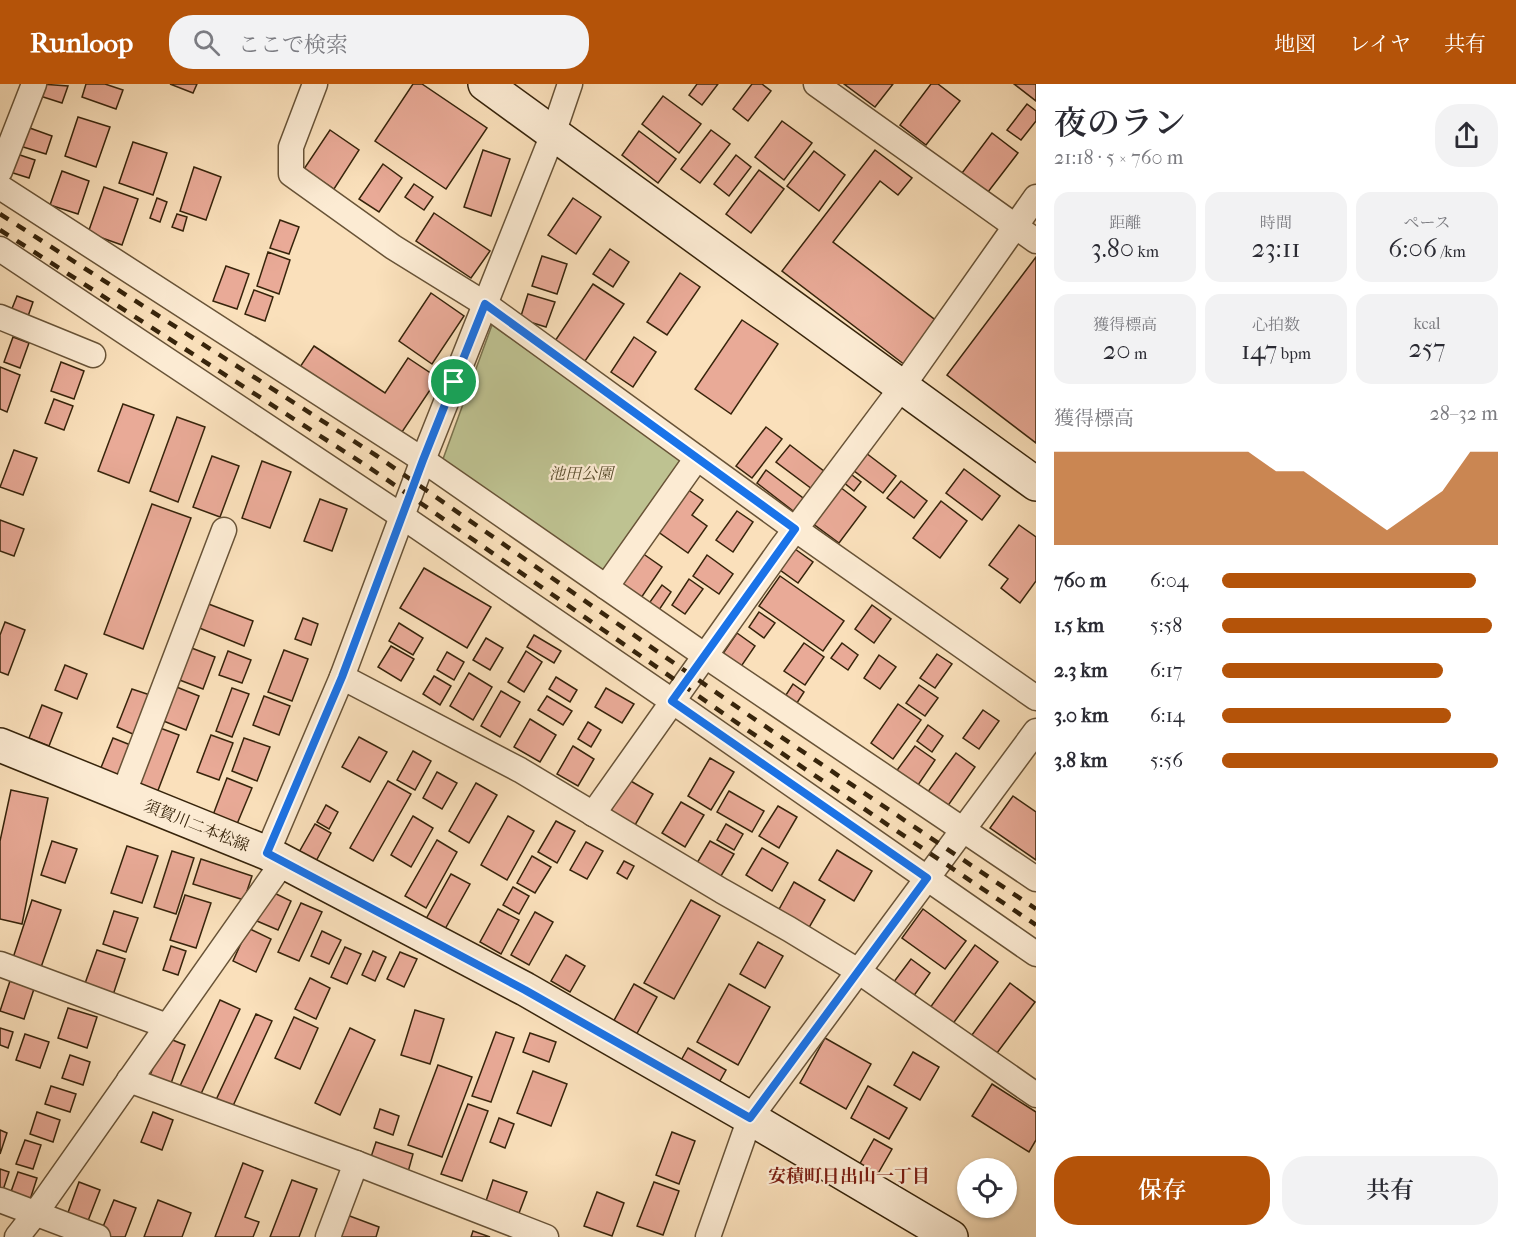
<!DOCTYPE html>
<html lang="ja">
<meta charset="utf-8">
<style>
:root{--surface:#fff;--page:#f2f2f3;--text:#2b2b33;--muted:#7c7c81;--accent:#b45309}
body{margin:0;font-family:"IM FELL French Canon","Noto Serif JP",serif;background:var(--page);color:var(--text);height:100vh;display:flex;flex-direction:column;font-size:22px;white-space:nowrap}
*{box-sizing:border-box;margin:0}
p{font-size:20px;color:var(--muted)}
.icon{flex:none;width:33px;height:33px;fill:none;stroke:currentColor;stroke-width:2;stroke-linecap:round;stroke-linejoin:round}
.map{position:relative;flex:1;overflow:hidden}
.details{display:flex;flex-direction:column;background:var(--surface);width:480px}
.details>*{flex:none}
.controls{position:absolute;left:957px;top:1074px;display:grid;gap:12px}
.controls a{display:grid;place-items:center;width:60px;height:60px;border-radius:50%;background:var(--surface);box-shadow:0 2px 4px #0004;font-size:30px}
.pin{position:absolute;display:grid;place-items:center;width:51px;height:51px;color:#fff;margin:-26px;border:3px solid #fff;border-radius:50%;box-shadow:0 2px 6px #0007}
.round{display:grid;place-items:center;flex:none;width:63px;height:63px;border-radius:24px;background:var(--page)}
.overview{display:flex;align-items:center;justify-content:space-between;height:102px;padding:0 18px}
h1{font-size:33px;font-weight:600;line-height:45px}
.metrics{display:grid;grid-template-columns:repeat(3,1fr);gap:9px;height:102px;padding:6px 18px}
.metrics div{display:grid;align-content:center;border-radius:15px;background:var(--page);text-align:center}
.metrics b{font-size:26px;font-weight:600}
.metrics small{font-size:16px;font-weight:400}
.metrics p{font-size:16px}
.chart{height:168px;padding:12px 18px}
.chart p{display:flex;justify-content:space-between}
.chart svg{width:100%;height:108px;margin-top:6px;fill:var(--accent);opacity:.7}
.button{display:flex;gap:12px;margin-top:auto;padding:12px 18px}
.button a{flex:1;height:69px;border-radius:24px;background:var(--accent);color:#fff;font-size:24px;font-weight:600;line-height:69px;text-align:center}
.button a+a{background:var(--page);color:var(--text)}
ul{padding:0 18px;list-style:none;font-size:20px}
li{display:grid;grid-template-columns:96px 72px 1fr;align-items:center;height:45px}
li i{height:15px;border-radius:8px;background:var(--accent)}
header{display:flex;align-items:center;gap:36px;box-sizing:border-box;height:84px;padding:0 30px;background:var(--accent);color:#fff}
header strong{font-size:28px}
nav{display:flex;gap:33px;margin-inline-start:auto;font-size:21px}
.search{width:420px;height:54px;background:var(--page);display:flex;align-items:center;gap:15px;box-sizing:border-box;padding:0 21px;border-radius:24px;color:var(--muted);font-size:22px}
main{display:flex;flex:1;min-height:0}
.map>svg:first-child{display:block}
.green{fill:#bec291;stroke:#7a734e;stroke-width:1.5}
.building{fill:#e9aa97;stroke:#37240b;stroke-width:1.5}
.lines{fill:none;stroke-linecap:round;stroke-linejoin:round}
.street-casing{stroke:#685337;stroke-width:27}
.secondary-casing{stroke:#37240b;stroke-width:36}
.street{stroke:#fcebd3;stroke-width:24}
.secondary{stroke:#fcebd3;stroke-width:33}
.rail{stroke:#37240b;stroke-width:4.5;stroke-dasharray:10 10;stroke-linecap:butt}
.route-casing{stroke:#fff;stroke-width:12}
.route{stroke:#1a73e8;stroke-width:8}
.labels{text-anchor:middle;stroke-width:4.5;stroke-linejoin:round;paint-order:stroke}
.park-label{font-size:16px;font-style:italic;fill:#594c2c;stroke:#fcebd3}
.street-label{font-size:16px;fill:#37240b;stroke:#fcebd3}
.neighbourhood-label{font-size:18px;font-weight:bold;fill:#7a1f14;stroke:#fcebd3}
</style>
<header>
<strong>Runloop</strong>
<div class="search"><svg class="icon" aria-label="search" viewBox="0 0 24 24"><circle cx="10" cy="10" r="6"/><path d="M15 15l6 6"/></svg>ここで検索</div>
<nav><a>地図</a><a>レイヤ</a><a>共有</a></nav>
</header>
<main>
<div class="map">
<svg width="1036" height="1153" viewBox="0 0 1036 1153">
<rect width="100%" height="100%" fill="#fae0bb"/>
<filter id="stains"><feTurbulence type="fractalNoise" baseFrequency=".00333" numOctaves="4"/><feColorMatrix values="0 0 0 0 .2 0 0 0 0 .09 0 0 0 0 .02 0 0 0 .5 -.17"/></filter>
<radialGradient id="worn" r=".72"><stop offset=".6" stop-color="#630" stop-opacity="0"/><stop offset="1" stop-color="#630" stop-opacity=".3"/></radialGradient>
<path class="green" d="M492,241L682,376L606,492L443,375Z"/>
<g class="building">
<path d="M41,0L68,2L62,19L37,11Z"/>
<path d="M86,0H105L123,6L116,25L82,13Z"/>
<path d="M170,0H197L193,9Z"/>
<path d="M413,0H422L487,44L446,105L375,57Z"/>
<path d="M697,0H718L702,21L689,11Z"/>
<path d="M752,0H762L771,7L748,37L733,25Z"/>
<path d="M844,0H893L875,23Z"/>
<path d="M931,0H938L960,17L926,61L900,41Z"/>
<path d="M1014,0H1036V17Z"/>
<path d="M663,12L701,40L679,69L642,40Z"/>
<path d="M1027,20L1036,27V37L1021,56L1007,46Z"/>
<path d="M78,33L110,43L96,83L65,72Z"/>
<path d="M782,37L812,59L784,96L755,73Z"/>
<path d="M27,43L52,52L46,70L20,62Z"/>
<path d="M330,46L359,66L334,105L304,85Z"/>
<path d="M711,46L730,60L700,99L681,85Z"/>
<path d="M639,47L676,75L658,99L622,71Z"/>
<path d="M992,49L1018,69L988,108L962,89Z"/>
<path d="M133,58L167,69L153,111L119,99Z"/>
<path d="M483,66L510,75L491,132L464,123Z"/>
<path d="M875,66L912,94L898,111L880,97L833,158L938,238L905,281L782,187Z"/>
<path d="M814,67L845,91L819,127L787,102Z"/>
<path d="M17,70L35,76L29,94L10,88Z"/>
<path d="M736,71L751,83L729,112L714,100Z"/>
<path d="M383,80L402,94L379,128L359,115Z"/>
<path d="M194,83L221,93L206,136L180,127Z"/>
<path d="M759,86L784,105L751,149L726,130Z"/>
<path d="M62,87L89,97L78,130L50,121Z"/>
<path d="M414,100L433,113L424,126L405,113Z"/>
<path d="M104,103L138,115L122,161L88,149Z"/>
<path d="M157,114L167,118L160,138L150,134Z"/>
<path d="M573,114L601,133L576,170L548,151Z"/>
<path d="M434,129L490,167L471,194L416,157Z"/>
<path d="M177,130L187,133L183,147L172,143Z"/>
<path d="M280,136L299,143L289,170L270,164Z"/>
<path d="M610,165L629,178L613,203L593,190Z"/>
<path d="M268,168L290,176L279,210L257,202Z"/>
<path d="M542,172L567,180L557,210L532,202Z"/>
<path d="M1036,173V359L947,291Z"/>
<path d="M226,182L249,190L237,225L213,217Z"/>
<path d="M680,189L700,203L667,251L647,238Z"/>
<path d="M593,200L624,220L583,280L553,260Z"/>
<path d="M254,206L273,213L265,237L245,230Z"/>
<path d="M431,209L464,232L432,280L399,257Z"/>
<path d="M528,210L555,218L546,243L520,235Z"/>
<path d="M17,212L33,218L26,238L9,232Z"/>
<path d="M742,236L778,260L731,330L695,305Z"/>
<path d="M13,253L29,259L20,284L4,278Z"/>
<path d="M634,253L656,268L633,303L611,288Z"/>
<path d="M314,262L385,309L408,274L438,294L400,351L300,283Z"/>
<path d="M61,278L84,287L74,315L51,307Z"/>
<path d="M0,283L20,291L7,328L0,325Z"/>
<path d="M54,315L73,322L64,346L45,339Z"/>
<path d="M123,320L154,331L129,399L98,387Z"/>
<path d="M177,333L205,343L178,418L150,407Z"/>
<path d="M766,343L782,355L752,394L736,382Z"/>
<path d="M790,361L825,388L812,405L776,378Z"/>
<path d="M14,366L37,374L23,411L0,403Z"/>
<path d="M866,369L896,392L883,409L853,386Z"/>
<path d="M212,372L239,382L220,433L193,423Z"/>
<path d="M262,377L291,388L270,444L242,434Z"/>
<path d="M964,385L1000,412L982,436L946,409Z"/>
<path d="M766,386L807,417L797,430L757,399Z"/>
<path d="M848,388L861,398L854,407L842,397Z"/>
<path d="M901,397L927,417L914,434L887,414Z"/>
<path d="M840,403L866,423L839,459L812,439Z"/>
<path d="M687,405L703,416L692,431L707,442L688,469L657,447Z"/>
<path d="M320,415L347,425L332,467L304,457Z"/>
<path d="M941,417L967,437L940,474L913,454Z"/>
<path d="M152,420L191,434L143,565L104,550Z"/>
<path d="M737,427L753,438L733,468L716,456Z"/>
<path d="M0,436L24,445L14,472L0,467Z"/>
<path d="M1019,441L1036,453V497L1020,519L1001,504L1008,495L989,481Z"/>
<path d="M795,465L813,478L798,499L780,486Z"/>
<path d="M642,469L662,483L641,514L621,500Z"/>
<path d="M707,471L733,490L719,510L693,492Z"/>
<path d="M424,484L491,523L467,564L400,524Z"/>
<path d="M780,492L844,537L823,567L759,522Z"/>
<path d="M689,495L703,505L685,530L672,521Z"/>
<path d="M662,501L671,508L655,532L645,525Z"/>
<path d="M206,519L253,537L244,562L197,543Z"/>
<path d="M872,521L891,535L874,559L855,545Z"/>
<path d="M759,528L775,539L764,554L749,543Z"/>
<path d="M303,534L318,540L311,561L295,555Z"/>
<path d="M5,538L25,546L8,591L0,588V551Z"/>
<path d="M399,539L423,554L413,571L389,557Z"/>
<path d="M737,549L755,562L740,584L722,571Z"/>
<path d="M534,551L561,567L554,579L527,563Z"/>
<path d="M486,554L503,564L490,586L473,576Z"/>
<path d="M804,559L824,573L805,601L784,587Z"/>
<path d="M842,559L858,571L848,586L831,574Z"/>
<path d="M391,562L414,575L401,597L378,583Z"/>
<path d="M189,563L215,573L203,605L177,595Z"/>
<path d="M284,566L308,575L292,617L268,608Z"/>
<path d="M228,567L251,576L242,599L219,591Z"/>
<path d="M526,567L542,578L524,608L508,598Z"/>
<path d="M447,568L464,578L454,596L437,586Z"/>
<path d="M937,570L952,580L935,604L920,594Z"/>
<path d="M879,571L896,583L880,605L864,594Z"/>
<path d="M65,581L87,590L77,615L55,606Z"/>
<path d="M469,589L492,603L473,636L450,622Z"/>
<path d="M434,592L451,602L440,621L423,610Z"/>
<path d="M556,593L577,606L570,618L549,605Z"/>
<path d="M793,600L804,608L795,622L784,614Z"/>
<path d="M919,601L938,614L925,632L906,619Z"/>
<path d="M174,602L199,612L186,646L161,636Z"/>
<path d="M232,604L249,610L232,653L216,647Z"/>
<path d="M606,604L634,620L622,639L595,623Z"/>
<path d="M132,605L150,611L135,651L117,643Z"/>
<path d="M501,607L520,618L500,653L481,642Z"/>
<path d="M264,612L290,622L279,651L253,641Z"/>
<path d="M547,612L572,627L563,641L538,626Z"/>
<path d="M898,620L921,636L893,675L871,659Z"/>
<path d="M42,621L62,629L49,662L29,654Z"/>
<path d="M983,626L999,637L979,665L963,654Z"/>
<path d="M530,635L556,651L540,678L514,663Z"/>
<path d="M588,638L601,646L591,663L578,655Z"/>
<path d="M928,641L943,652L932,668L917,657Z"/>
<path d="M160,644L179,651L157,709L137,702Z"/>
<path d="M211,651L233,659L219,696L197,688Z"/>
<path d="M359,653L387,668L370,698L342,683Z"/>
<path d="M113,654L133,662L119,699L98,691Z"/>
<path d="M244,654L270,663L257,697L232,687Z"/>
<path d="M573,662L594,675L578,702L557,690Z"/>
<path d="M915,662L935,676L916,704L895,689Z"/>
<path d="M413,667L431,677L415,706L397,696Z"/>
<path d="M956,669L975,683L947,723L927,709Z"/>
<path d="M710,674L734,688L711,726L688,712Z"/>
<path d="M437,688L457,699L442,725L423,714Z"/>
<path d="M227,694L252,704L237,740L213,731Z"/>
<path d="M629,696L653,710L631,748L607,733Z"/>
<path d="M388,697L411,710L373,777L350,764Z"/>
<path d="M476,699L497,711L469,759L449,747Z"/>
<path d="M11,706L48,714L22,840L0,835V757Z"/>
<path d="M729,707L764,727L752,748L717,728Z"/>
<path d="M1013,712L1036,728V776L990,744Z"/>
<path d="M681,718L704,731L685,763L662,749Z"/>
<path d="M326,721L338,728L329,745L317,738Z"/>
<path d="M778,722L797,733L779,764L759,752Z"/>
<path d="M413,732L433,744L411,783L391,771Z"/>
<path d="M508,732L534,747L507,796L481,781Z"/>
<path d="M556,737L575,747L557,779L538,768Z"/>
<path d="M315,740L331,749L315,779L298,770Z"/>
<path d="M726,740L743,750L734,766L717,756Z"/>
<path d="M437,756L457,768L426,824L405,812Z"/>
<path d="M52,757L77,765L65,799L41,791Z"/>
<path d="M710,757L734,770L718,797L694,784Z"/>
<path d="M586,758L603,767L587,795L570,786Z"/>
<path d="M127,762L158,772L142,819L111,809Z"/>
<path d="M762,764L788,779L772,807L746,791Z"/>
<path d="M837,766L872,787L854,817L819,796Z"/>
<path d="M172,767L194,774L176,830L154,823Z"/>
<path d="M532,772L551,783L535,809L517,799Z"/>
<path d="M201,775L252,792L244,816L193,800Z"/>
<path d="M624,777L634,782L627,795L617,789Z"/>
<path d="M451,790L470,800L445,845L426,835Z"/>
<path d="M794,798L825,816L807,847L777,829Z"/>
<path d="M513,803L529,812L519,830L503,821Z"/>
<path d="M270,807L291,817L278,846L257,837Z"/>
<path d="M185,811L211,819L196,864L170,856Z"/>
<path d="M32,816L61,826L39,889L11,880Z"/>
<path d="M691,816L720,832L674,915L644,899Z"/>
<path d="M301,819L322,828L299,877L278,868Z"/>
<path d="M498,825L519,836L501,870L480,858Z"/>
<path d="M923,825L966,857L945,885L902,854Z"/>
<path d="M114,827L138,834L126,868L103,860Z"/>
<path d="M535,828L553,838L529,881L511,871Z"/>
<path d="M248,844L271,855L256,888L233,877Z"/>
<path d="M322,847L341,856L329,880L311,872Z"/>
<path d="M758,858L783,872L765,904L740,890Z"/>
<path d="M975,861L998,878L949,945L927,928Z"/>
<path d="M171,862L186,867L178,891L163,886Z"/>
<path d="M345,863L361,870L347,900L331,893Z"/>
<path d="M97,866L125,875L112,914L83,905Z"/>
<path d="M373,867L386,873L375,897L362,891Z"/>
<path d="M400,868L417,875L404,903L387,895Z"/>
<path d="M566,871L585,882L570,908L551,897Z"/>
<path d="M911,875L930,889L913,913L893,899Z"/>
<path d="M310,894L330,904L316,935L295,925Z"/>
<path d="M10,897L34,905L24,935L0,927Z"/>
<path d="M1010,899L1035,918L994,973L969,955Z"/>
<path d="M634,900L657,913L635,953L612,940Z"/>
<path d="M729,900L770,923L738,981L697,958Z"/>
<path d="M220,916L240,925L200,1012L180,1002Z"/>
<path d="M68,924L97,933L87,964L58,954Z"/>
<path d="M415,926L444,935L430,980L401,971Z"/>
<path d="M256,930L272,937L232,1024L216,1016Z"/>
<path d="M294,933L318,944L300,985L275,974Z"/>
<path d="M0,944L13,948L8,964L0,961Z"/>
<path d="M350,944L375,956L340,1031L315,1019Z"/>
<path d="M496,948L514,954L491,1018L472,1012Z"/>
<path d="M530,949L556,958L549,978L523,968Z"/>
<path d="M25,950L49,958L40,984L16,976Z"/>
<path d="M165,953L185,961L170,1002L149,994Z"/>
<path d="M825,954L871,980L846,1025L800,999Z"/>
<path d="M688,964L726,986L717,1002L679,980Z"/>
<path d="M913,968L939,983L920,1016L894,1001Z"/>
<path d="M70,971L90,978L83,1001L62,994Z"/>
<path d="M438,981L472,993L442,1073L408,1061Z"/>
<path d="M533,987L567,1000L551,1042L517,1029Z"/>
<path d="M992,1000L1036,1028V1056L1029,1068L972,1032Z"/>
<path d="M51,1002L76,1010L70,1028L45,1020Z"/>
<path d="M868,1002L907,1024L889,1055L851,1034Z"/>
<path d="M468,1020L488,1027L462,1097L441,1090Z"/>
<path d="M380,1025L399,1032L393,1051L374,1044Z"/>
<path d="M37,1028L60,1036L53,1058L30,1050Z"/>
<path d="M153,1028L173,1036L162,1066L141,1058Z"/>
<path d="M499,1034L514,1040L505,1064L490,1058Z"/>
<path d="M0,1046L7,1049L0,1070Z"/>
<path d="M672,1048L695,1057L679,1100L656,1091Z"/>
<path d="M874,1055L892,1065L876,1093L858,1083Z"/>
<path d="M25,1056L41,1061L33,1085L16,1080Z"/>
<path d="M376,1058L413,1070L408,1088L370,1076Z"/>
<path d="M243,1079L263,1087L245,1133L259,1138L253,1153H215Z"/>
<path d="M0,1085L9,1088L1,1112H0Z"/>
<path d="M18,1088L37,1094L28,1122L8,1116Z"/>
<path d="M292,1096L317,1105L299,1153H270Z"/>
<path d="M493,1096L527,1108L519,1129L486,1117Z"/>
<path d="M79,1098L100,1106L86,1142L66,1134Z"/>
<path d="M654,1098L679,1107L663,1151L637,1142Z"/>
<path d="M597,1108L624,1119L612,1152L584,1142Z"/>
<path d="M114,1116L136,1124L125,1153H107L100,1150Z"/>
<path d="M158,1116L191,1129L182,1153H144Z"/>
<path d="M347,1131L379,1143L376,1153H339Z"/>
<path d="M473,1147L490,1153H471Z"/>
</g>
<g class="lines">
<defs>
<g id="street">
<path d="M315,0L291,63V90L393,163L485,220L795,445L1036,614"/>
<path d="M816,0L1036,157"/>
<path d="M0,87L34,0"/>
<path d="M0,103L423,376L704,571L1036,795"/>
<path d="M0,165L403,433L672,617L1036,870"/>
<path d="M0,233L93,271"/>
<path d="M606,503L697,374"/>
<path d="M342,593L520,686L722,807L789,845L858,887L1036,1011"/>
<path d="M123,711L224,446"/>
<path d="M593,730L782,463L902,303L1036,113"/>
<path d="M267,769L342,593L423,376L553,50L570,0"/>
<path d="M0,880L167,942"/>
<path d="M129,996L356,1079L546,1153"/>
<path d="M0,1116L98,1153"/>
<path d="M17,1153L35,1130L283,778"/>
<path d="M328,1153L356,1079"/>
<path d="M708,1153L750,1034L1036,647"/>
</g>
<g id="secondary">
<path d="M485,0L1036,400"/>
<path d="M0,661L267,769L525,905L750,1034L951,1153"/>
</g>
</defs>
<use href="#street" class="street-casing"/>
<use href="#secondary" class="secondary-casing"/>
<use href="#street" class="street"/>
<use href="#secondary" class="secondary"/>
<g class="rail">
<path d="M0,130L377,372L750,632L1036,825"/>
<path d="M0,146L370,384L743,643L1036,841"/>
</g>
</g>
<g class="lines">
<defs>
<path id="route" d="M485,220L795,445L672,617L927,794L750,1034L525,906L267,769L342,593L423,376Z"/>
</defs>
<use href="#route" class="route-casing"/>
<use href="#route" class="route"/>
</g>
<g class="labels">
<g class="park-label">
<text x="581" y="395">池田公園</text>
</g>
<g class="street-label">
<text transform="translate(197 741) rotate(22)" y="6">須賀川二本松線</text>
</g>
<g class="neighbourhood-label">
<text x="849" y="1098">安積町日出山一丁目</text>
</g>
</g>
<rect width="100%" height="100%" filter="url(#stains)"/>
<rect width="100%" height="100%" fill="url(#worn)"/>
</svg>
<div class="controls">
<a><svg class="icon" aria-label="locate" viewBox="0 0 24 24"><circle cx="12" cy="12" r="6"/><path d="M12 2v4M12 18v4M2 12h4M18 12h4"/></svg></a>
</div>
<div class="pin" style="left:454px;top:298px;background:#1e9e55"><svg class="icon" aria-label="arrive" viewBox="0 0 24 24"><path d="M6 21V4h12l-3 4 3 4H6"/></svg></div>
</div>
<section class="details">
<div class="overview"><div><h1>夜のラン</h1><p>21:18 · 5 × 760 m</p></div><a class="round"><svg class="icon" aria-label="share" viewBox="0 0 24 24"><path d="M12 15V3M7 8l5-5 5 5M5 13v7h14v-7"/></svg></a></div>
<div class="metrics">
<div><p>距離</p><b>3.80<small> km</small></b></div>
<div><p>時間</p><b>23:11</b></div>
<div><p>ペース</p><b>6:06<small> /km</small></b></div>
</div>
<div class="metrics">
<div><p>獲得標高</p><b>20<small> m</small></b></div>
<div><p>心拍数</p><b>147<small> bpm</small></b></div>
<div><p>kcal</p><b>257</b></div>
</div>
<div class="chart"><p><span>獲得標高</span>28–32 m</p>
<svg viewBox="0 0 160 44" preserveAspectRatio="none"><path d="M0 44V6L10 6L20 6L30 6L40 6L50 6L60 6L70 6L80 14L90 14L100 22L110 30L120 38L130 30L140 22L150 6L160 6V44z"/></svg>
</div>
<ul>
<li><b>760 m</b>6:04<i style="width:92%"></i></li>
<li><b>1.5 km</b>5:58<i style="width:98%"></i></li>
<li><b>2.3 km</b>6:17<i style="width:80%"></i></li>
<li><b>3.0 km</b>6:14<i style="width:83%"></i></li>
<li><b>3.8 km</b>5:56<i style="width:100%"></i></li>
</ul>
<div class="button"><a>保存</a><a>共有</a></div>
</section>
</main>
